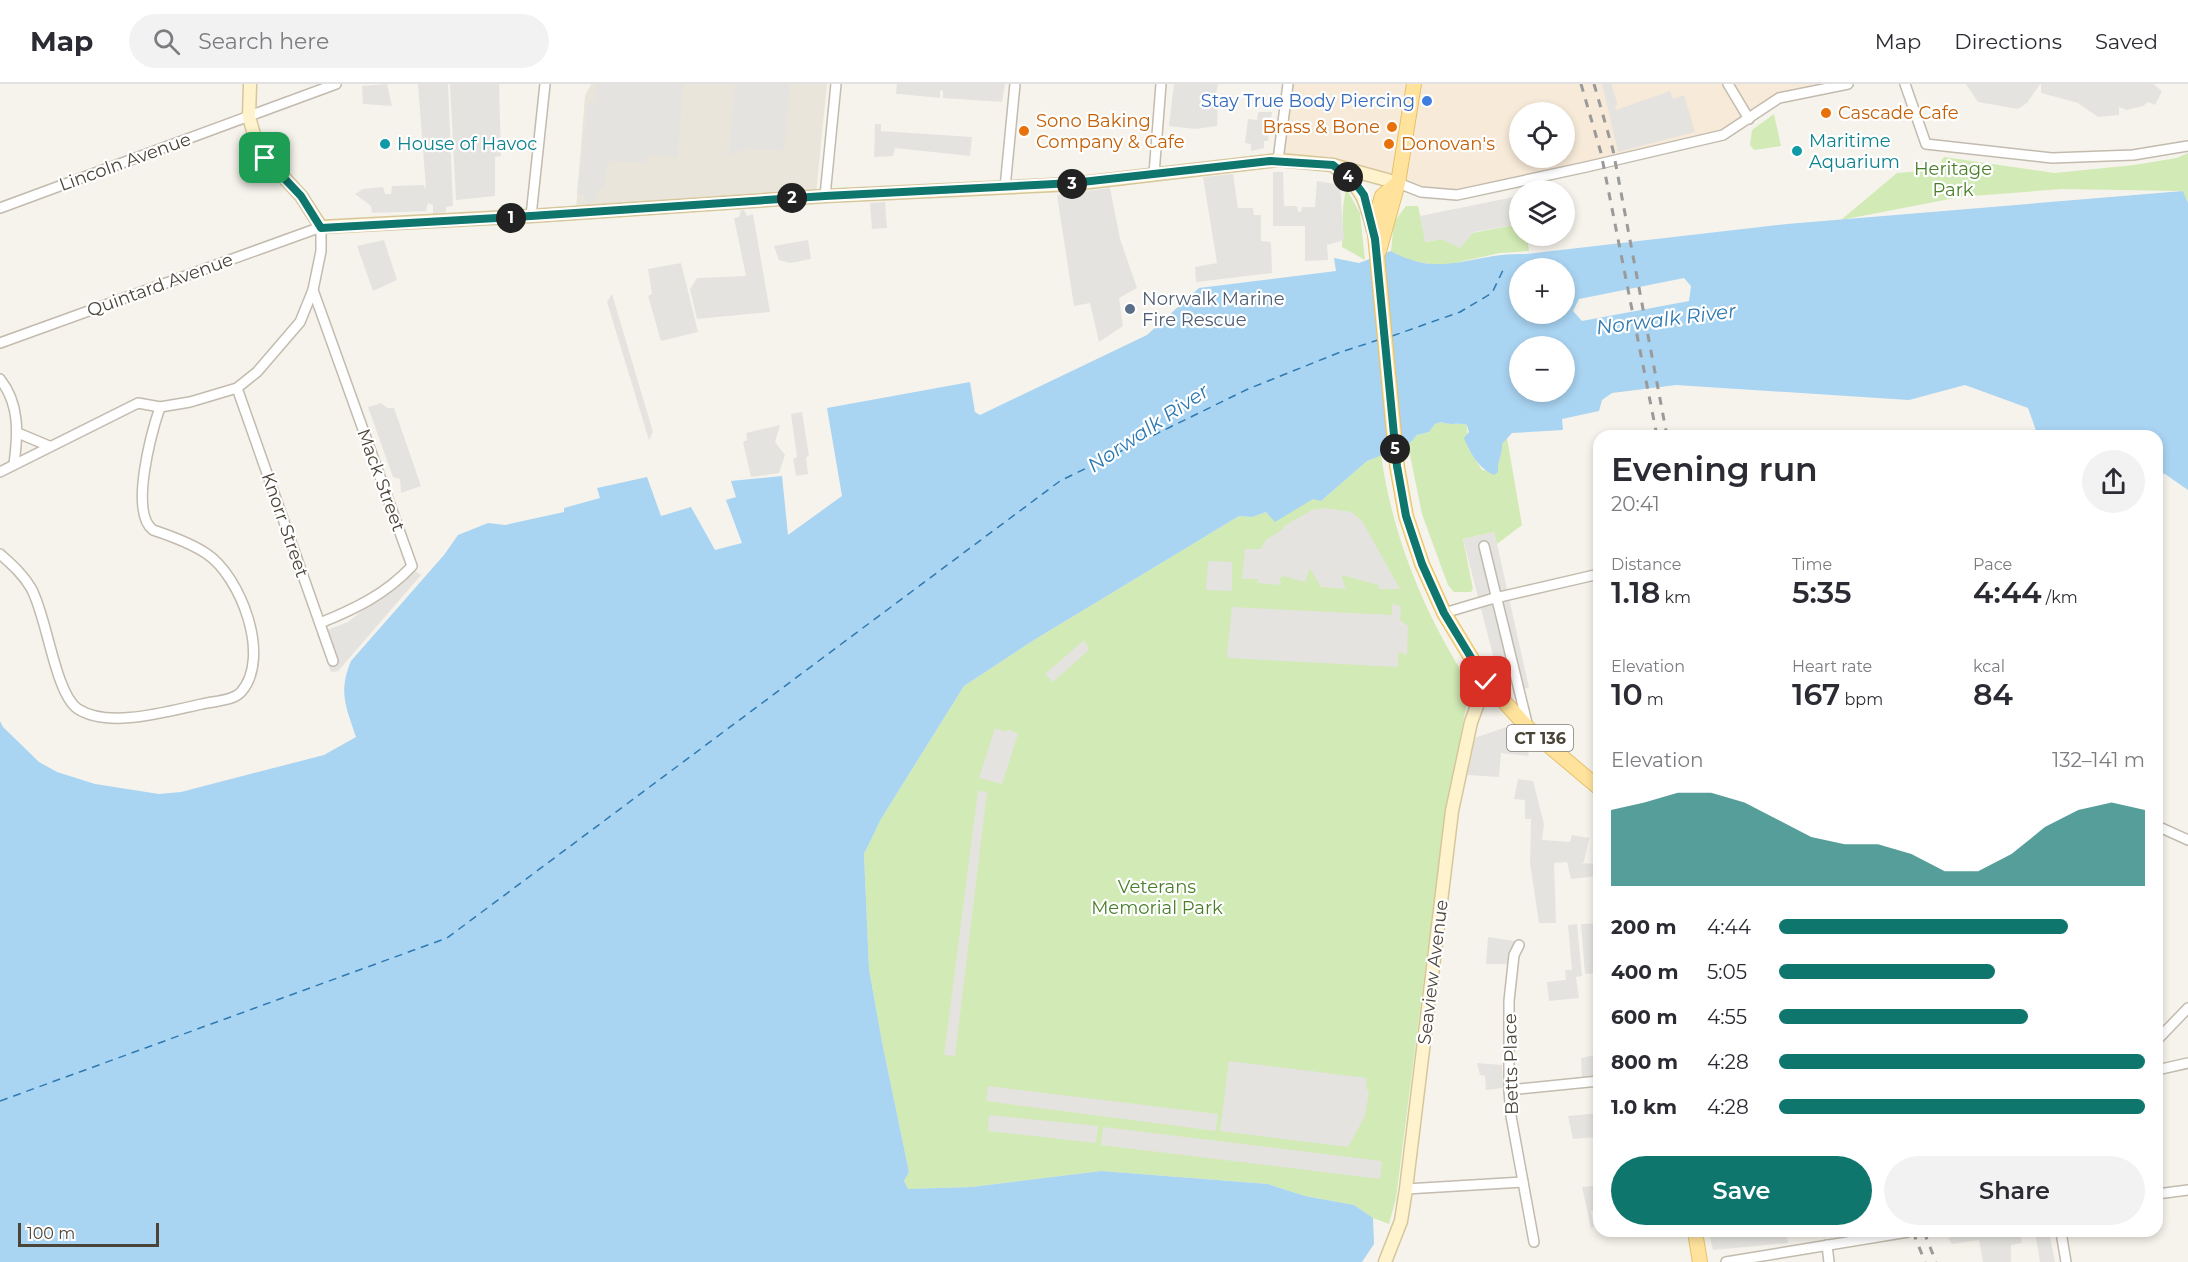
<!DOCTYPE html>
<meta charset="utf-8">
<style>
:root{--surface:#fff;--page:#f2f2f3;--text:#2b2b33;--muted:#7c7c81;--line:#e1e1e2;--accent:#0f766e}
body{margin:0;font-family:Montserrat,sans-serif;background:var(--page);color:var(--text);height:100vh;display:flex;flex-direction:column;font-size:22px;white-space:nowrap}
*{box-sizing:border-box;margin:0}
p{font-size:20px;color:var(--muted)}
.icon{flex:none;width:33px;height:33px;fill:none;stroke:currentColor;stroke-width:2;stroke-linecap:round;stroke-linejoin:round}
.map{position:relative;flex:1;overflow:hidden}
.drawer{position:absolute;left:1593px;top:346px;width:570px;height:807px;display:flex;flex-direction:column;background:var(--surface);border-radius:18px;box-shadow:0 3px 9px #0003}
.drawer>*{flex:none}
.controls{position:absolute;left:1509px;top:18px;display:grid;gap:12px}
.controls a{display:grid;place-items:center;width:66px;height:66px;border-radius:50%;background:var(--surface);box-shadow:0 3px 9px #0003;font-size:30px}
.scale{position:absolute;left:18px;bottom:15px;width:141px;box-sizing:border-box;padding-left:6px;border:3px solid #4b4439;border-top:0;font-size:16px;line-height:21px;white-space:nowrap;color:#4b4439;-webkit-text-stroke:4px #fff;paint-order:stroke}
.pin{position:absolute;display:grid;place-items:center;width:51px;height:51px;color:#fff;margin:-26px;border-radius:12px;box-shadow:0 3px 9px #0006}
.km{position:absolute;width:30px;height:30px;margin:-15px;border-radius:50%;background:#222;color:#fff;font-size:16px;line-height:30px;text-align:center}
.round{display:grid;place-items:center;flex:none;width:63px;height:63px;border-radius:32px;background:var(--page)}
.summary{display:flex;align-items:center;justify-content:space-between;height:102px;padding:0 18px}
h1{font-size:33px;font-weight:600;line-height:45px}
.stats{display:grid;grid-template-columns:repeat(3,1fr);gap:9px;height:102px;padding:6px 18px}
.stats div{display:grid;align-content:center}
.stats b{font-size:30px;font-weight:600}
.stats small{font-size:16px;font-weight:400}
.stats p{font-size:16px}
.chart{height:168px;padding:12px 18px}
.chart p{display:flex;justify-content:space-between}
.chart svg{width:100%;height:108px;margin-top:6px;fill:var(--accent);opacity:.7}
.cta{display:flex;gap:12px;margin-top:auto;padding:12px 18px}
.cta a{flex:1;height:69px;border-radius:36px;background:var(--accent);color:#fff;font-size:24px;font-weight:600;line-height:69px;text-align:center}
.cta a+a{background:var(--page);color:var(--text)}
ul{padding:0 18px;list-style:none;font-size:20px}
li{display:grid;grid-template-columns:96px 72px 1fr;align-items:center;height:45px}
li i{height:15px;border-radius:8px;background:var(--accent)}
header{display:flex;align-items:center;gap:36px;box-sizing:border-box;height:84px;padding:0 30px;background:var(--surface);border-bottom:2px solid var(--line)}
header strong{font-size:28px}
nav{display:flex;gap:33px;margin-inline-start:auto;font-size:21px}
.search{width:420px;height:54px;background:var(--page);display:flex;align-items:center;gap:15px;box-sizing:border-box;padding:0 21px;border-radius:33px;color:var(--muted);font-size:22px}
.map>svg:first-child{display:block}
.residential{fill:#eae5da}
.commercial{fill:#f7ead8;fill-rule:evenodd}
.green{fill:#d2eab5}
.parking{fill:#e5e3e0}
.water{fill:#a9d4f2;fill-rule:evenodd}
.pier{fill:#f6f3ec}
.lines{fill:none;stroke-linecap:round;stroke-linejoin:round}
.ferry{stroke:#2e7ab2;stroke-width:1.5;stroke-dasharray:8 6;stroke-linecap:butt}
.street-casing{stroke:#c2bbae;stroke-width:12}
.secondary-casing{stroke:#d6c79b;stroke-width:15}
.primary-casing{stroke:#e6c16a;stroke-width:16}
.street{stroke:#fff;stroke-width:9}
.secondary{stroke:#fff3cd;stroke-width:12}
.primary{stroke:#ffe39c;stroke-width:14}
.rail{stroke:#9a9a9a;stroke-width:3;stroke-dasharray:8 8;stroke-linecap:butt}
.route-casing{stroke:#fff;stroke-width:12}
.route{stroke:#0f766e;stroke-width:8}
.shop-dot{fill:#3f7fe0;stroke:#fff;stroke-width:2}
.food-dot{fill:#e8710a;stroke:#fff;stroke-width:2}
.culture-dot{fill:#0f9aa8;stroke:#fff;stroke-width:2}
.service-dot{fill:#5c6f8a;stroke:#fff;stroke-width:2}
.labels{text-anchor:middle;stroke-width:4.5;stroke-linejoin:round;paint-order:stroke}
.shield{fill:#fff;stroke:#817c74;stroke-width:1.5}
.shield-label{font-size:16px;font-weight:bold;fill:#4b4439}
.shop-label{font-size:18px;fill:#366cbe;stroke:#fff;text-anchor:end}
.food-label{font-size:18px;fill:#c56008;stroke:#fff;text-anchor:start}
.culture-label{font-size:18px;fill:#0d838f;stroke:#fff;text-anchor:start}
.street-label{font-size:18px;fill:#4b4439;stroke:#fff}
.park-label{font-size:18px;fill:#4a7f2a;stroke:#fff}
.service-label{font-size:18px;fill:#4e5e75;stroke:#fff;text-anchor:start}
.water-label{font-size:20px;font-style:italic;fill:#2e7ab2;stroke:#fff}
</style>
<header>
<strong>Map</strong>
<div class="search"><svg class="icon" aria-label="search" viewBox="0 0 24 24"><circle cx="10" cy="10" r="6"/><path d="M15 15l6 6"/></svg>Search here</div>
<nav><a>Map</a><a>Directions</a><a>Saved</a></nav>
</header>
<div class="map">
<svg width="2188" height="1178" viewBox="0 0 2188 1178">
<rect width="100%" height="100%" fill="#f6f3ec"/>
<path class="residential" d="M591,0H827L816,109L576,125L585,12Z"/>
<path class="commercial" d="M1288,0H1848L1779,14L1723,51L1457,111L1278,76ZM1520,28H1564V74H1520Z"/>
<g class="green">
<path d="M1774,30L1781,62L1754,66L1750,61L1752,46Z"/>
<path d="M2188,69V119L2183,107L2061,105L1960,113L1841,136L1897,89L1935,86L1944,73L2055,89L2134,81L2177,74Z"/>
<path d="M1346,104L1360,129L1365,176L1342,163L1343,123Z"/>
<path d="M1406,122H1418L1426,158L1519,140L1520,152H1527L1529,167L1500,169L1441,182L1407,176L1391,167L1394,138Z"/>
<path d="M1441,338C1451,342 1458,338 1467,341L1468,364L1482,386L1498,388C1497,377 1503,370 1502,360L1507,354L1522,441L1497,460L1494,448L1463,455L1473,505L1471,508H1454L1448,501L1422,430L1408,361L1417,351L1429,348L1435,340Z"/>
<path d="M1381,371C1393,455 1425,531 1470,601L1442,753L1396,1114L1389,1140L1373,1134L1354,1121L1305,1112L1268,1100L1101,1087L972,1103L908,1105L904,1097L909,1088L882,958L869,885L864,770L881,735L964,602L1034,556L1239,432L1252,433L1266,428L1275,437L1313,414L1321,417L1367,377Z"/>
</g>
<g class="parking">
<path d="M387,0L392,22L363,20L362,2Z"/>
<path d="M418,0H448L453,122L446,123V128L433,130V121L428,119L426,127L372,129L371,122L355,110L363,105L383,103L385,110H391L392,102L423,101L426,105Z"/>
<path d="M450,0H499L501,72L495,73V112L456,116Z"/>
<path d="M597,0H683L678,73L647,71L646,79L608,77L604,105L598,106L595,117L585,118V111L577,110L588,18H595Z"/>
<path d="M735,0H790L784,67L744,65L732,71L729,69Z"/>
<path d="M897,0H1005L1002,18L943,14V6L940,7V14L900,10H896Z"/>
<path d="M1174,0H1218L1216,10H1212L1209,19L1218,20L1217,42L1195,45L1169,42Z"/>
<path d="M1602,0H1611L1618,21L1615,22L1616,26L1670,7L1673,15L1684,11L1695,48L1618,68Z"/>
<path d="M1966,0H2040L2027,19L2018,25L1978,18Z"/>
<path d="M2041,0H2153L2162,7L2155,21L2148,18L2143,22L2127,26L2119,23V31L2098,33L2078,19L2041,9Z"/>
<path d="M1258,28H1272L1268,57H1264V64L1251,67V60L1245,59L1248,35L1257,36Z"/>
<path d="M875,40H881V47L972,53L970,72L895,64L893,72L874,73Z"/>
<path d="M1273,88H1283L1284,122H1297L1298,128H1301L1302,123H1315L1317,97L1340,101L1344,156L1327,161L1328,176L1305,177V142H1273Z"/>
<path d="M1233,90L1238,124H1253L1254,131H1261V157L1271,158L1272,189L1196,198L1195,183L1217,179L1203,93Z"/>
<path d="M1110,104L1120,155L1137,204L1119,214L1123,242L1099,258L1090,219L1074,222L1057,111Z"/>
<path d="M1519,112V140L1474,148L1460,164L1441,155L1425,158L1420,132Z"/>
<path d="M885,118L887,144L872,145L870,119Z"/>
<path d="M741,126H744L747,132L753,130L770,228L697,235L690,205L697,194L746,192L734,134L739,133Z"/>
<path d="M384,156L397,196L373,207L357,162Z"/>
<path d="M808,156L811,175L790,179L779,176L774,162Z"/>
<path d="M681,179L698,248L661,257L648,212L652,210L648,185Z"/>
<path d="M612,210L653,348L649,356L607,218Z"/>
<path d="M381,319L387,324H394L421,402L401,409L400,395L393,393L368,323Z"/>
<path d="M802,328L809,372L806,373L808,390L796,392L793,375L797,373L791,330Z"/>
<path d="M780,341L775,358L785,371L779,389L751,393L743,358L747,356L746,349Z"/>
<path d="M1324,424L1351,428L1362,437L1400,505H1378L1379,501L1341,491L1346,505L1321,503L1310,484L1305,498L1283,492L1279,495L1282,501L1257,499L1258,495H1242L1245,465H1261L1266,456L1283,445L1284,442L1312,426Z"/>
<path d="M1494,448L1497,460L1529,604L1518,605L1495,579L1463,455Z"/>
<path d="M1208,477L1232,478V507L1206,506Z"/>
<path d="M414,486L421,491L338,587L331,588L317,550L348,538Z"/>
<path d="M1392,520L1401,522L1400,536L1408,542L1407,571L1398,568V583L1229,574L1227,571L1232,523L1392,531Z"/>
<path d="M1084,556L1089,566L1053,598L1045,590Z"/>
<path d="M1510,642L1530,663L1528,672L1501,669L1499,693L1467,691L1474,654Z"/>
<path d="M995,644L1006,648L1008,645L1018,650L1002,700L979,694Z"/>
<path d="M1518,695L1533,697L1544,740L1542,756L1570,758L1572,751L1589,754L1584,778L1580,779L1599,780V792L1571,795L1567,778L1554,779L1556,839H1539L1530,779L1531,735H1525V716L1514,715Z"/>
<path d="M978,707L987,708L955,972L944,971Z"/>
<path d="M1599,839V889L1585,890L1581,840Z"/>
<path d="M1577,840L1582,892L1576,893L1579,914L1549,917L1547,898L1566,896L1565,886H1572L1568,841Z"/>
<path d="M1488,853L1521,858L1509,880H1486Z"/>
<path d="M1599,970V994L1582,996L1581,974Z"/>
<path d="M1229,977L1367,994L1366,1004L1369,1007L1365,1032L1348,1063L1220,1047Z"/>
<path d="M1477,979L1502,981L1503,1004L1486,1006L1485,992L1480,991Z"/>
<path d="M988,1002L1218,1030L1216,1047L986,1017Z"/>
<path d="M1599,1029V1053L1573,1055L1568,1032Z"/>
<path d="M989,1031L1098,1042L1096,1059L988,1047Z"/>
<path d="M1103,1043L1382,1077L1380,1095L1101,1061Z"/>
<path d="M1599,1101V1125L1591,1127L1594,1143L1591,1144L1582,1103Z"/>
<path d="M1709,1148H1786L1788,1159L1713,1166Z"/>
<path d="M1976,1148H2020L2022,1159L2011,1161V1178H1983L1979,1156L1952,1160L1948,1154Z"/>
<path d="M2035,1148H2049L2055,1178H2040Z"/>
</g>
<path class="water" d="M2183,107L2188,119V406L2165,390L2157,389V352H2038L2028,324L1965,301L1909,316L1676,301L1612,309L1602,316L1599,327L1562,335L1563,346L1512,349L1502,360C1503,370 1497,377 1498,388L1494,391C1479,385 1470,369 1464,354L1469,348L1467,341C1458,338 1451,342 1441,338L1435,340L1429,348L1417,351L1408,361L1367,377L1321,417L1313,415L1275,438L1266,428L1252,433L1239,432L1034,556L964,602L881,735L864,770L869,885L882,958L909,1088L904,1097L908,1105L972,1103L1101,1087L1268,1100L1305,1112L1354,1121L1373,1134L1374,1160L1362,1178H0V637L3,643L39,678L57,688L95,700L159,710L181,708L324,671L356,653C346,623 338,608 351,577L444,471L458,451L488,439L505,441L564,428V424L600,414L597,404L647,393L661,432L691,423L715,466L742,459L726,416L736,413L731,397L782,392L788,451L842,412L827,324L970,298L975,328L980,331L1147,251L1199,204L1336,187L1334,174L1359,179L1391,167C1442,196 1472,168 1526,170L1787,140ZM1520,184H1564V230H1520ZM1520,262H1564V308H1520Z"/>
<path class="pier" d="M1684,194L1691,202L1689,217L1582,237L1573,227L1579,215Z"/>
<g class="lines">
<g class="ferry">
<path d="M1392,252L1460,228L1492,209L1505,182"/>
<path d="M0,1017L447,854L1060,397L1248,305L1338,269L1378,256"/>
</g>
<defs>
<g id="street">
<path d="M1728,0L1749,35"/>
<path d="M1905,0L1926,60L2052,74L2133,71L2188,62"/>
<path d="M1278,76L1288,0"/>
<path d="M1154,90L1161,0"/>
<path d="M1398,99L1421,108L1457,111L1586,83L1723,51L1779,14L1848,0"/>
<path d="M1005,104L1015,0"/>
<path d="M825,112L836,0"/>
<path d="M0,124L336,0"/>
<path d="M531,132L545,0"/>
<path d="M313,206L412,482C386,510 355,525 320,539"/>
<path d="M0,259L321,143V167L313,206L300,238L257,288L237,304L190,318L160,323L138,319L0,388"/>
<path d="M0,295C20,320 18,350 14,380"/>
<path d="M237,304L333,577"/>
<path d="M18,349L49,362"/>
<path d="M1484,462L1528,643"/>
<path d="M0,470C11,480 23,490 31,504C47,532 55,610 78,625C109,645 169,627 202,620C214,617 233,617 241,608C272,573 240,492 207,470C191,459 171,452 153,446C129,428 152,347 160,323"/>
<path d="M1444,529L1491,515L1599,490"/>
<path d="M2157,742L2188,756"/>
<path d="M1519,861L1514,871L1509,917V1006L1511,1032L1534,1158"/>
<path d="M2157,956L2188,924"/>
<path d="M2157,986L2188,979"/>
<path d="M1509,1006L1599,997"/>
<path d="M1406,1105L1523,1098"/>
<path d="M2157,1110L2188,1106"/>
<path d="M2061,1148L2066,1178"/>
<path d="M1827,1161L1829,1178"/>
<path d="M1726,1178L1908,1148"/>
</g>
<g id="secondary">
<path d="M250,0L249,33L255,54L265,73L301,112L321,143L531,132L825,112L1073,100L1278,76L1333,81L1398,99"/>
<path d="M1336,84C1362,105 1365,114 1373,146"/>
<path d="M1385,1178L1401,1137L1406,1105L1452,727L1471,638L1486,598"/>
</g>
<g id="primary">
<path d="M1398,99L1382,112L1374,140L1397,382L1406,432L1422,480L1444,529L1486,598L1529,645L1599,704"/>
<path d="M1379,167L1398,99L1414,0"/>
<path d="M1695,1148L1700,1178"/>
</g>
</defs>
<use href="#street" class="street-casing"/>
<use href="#secondary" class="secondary-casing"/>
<use href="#primary" class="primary-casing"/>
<use href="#street" class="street"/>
<use href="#secondary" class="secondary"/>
<use href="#primary" class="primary"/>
<g class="rail">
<path d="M1581,0L1601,69L1657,352"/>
<path d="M1594,0L1613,66L1667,352"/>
<path d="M1913,1148L1925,1178"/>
<path d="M1924,1148L1936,1178"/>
</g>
</g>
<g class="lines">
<defs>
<path id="route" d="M265,74L301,112L321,144L531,132L825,112L1073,99L1270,77L1333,81L1356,100L1364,111L1375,155L1397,382L1406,432L1422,480L1444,529L1486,598"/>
</defs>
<use href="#route" class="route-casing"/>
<use href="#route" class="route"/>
</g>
<circle class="shop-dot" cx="1427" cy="17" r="6"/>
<g class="food-dot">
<circle cx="1826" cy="29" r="6"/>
<circle cx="1392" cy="43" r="6"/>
<circle cx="1024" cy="47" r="6"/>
<circle cx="1389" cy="60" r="6"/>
</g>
<g class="culture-dot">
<circle cx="385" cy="60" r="6"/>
<circle cx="1797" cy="67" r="6"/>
</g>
<circle class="service-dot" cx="1130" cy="225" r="6"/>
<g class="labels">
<rect class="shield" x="1507" y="641" width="66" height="26" rx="4.5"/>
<g class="shield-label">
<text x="1540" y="660">CT 136</text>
</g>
<g class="shop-label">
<text x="1415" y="23">Stay True Body Piercing</text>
</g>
<g class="food-label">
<text x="1838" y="35">Cascade Cafe</text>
<text x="1036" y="43">Sono Baking<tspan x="1036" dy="21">Company &amp; Cafe</tspan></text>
<text x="1380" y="49" text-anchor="end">Brass &amp; Bone</text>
<text x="1401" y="66">Donovan's</text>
</g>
<g class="culture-label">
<text x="1809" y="63">Maritime<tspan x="1809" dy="21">Aquarium</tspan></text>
<text x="397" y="66">House of Havoc</text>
</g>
<g class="street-label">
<text transform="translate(125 78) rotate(-20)" y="6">Lincoln Avenue</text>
<text transform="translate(160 201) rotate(-20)" y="6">Quintard Avenue</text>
<text transform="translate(381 396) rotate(70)" y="6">Mack Street</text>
<text transform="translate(285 441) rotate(71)" y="6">Knorr Street</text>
<text transform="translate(1433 888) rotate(-83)" y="6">Seaview Avenue</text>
<text transform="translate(1511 980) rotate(-91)" y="6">Betts Place</text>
</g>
<g class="park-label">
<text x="1953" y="91">Heritage<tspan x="1953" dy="21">Park</tspan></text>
<text x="1157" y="809">Veterans<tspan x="1157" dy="21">Memorial Park</tspan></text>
</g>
<g class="service-label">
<text x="1142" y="221">Norwalk Marine<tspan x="1142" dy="21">Fire Rescue</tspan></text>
</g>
<g class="water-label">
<text transform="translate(1666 235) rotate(-7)" y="7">Norwalk River</text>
<text transform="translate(1148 344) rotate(-34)" y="7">Norwalk River</text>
</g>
</g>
</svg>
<div class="controls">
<a><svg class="icon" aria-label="locate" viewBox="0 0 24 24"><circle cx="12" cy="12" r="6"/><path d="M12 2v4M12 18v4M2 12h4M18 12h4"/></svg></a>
<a><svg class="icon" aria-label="layers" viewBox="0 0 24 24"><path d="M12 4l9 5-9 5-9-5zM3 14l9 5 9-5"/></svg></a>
<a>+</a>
<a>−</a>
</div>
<div class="scale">100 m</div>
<div class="pin" style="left:265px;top:74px;background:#1e9e55"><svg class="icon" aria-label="arrive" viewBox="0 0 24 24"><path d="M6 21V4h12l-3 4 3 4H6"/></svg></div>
<div class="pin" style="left:1486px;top:598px;background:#d93025"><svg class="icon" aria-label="check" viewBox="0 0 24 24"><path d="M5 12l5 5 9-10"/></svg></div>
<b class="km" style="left:511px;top:134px">1</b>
<b class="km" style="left:792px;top:114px">2</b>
<b class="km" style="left:1072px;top:100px">3</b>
<b class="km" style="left:1348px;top:93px">4</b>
<b class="km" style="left:1395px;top:365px">5</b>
<section class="drawer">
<div class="summary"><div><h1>Evening run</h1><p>20:41</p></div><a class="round"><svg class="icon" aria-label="share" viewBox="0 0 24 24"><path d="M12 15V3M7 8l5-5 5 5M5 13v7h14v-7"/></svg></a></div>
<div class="stats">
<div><p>Distance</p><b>1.18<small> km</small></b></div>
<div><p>Time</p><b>5:35</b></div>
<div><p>Pace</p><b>4:44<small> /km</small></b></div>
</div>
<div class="stats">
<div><p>Elevation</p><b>10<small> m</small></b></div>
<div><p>Heart rate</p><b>167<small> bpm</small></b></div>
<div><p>kcal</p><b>84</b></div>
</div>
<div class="chart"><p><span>Elevation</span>132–141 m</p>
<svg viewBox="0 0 160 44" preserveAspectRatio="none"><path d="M0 44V13L10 10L20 6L30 6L40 10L50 17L60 24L70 27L80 27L90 31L100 38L110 38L120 31L130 20L140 13L150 10L160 13V44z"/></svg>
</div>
<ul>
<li><b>200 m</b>4:44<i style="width:79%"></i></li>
<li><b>400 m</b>5:05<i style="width:59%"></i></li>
<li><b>600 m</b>4:55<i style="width:68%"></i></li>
<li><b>800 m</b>4:28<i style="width:100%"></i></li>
<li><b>1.0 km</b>4:28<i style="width:100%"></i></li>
</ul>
<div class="cta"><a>Save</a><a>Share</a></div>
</section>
</div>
